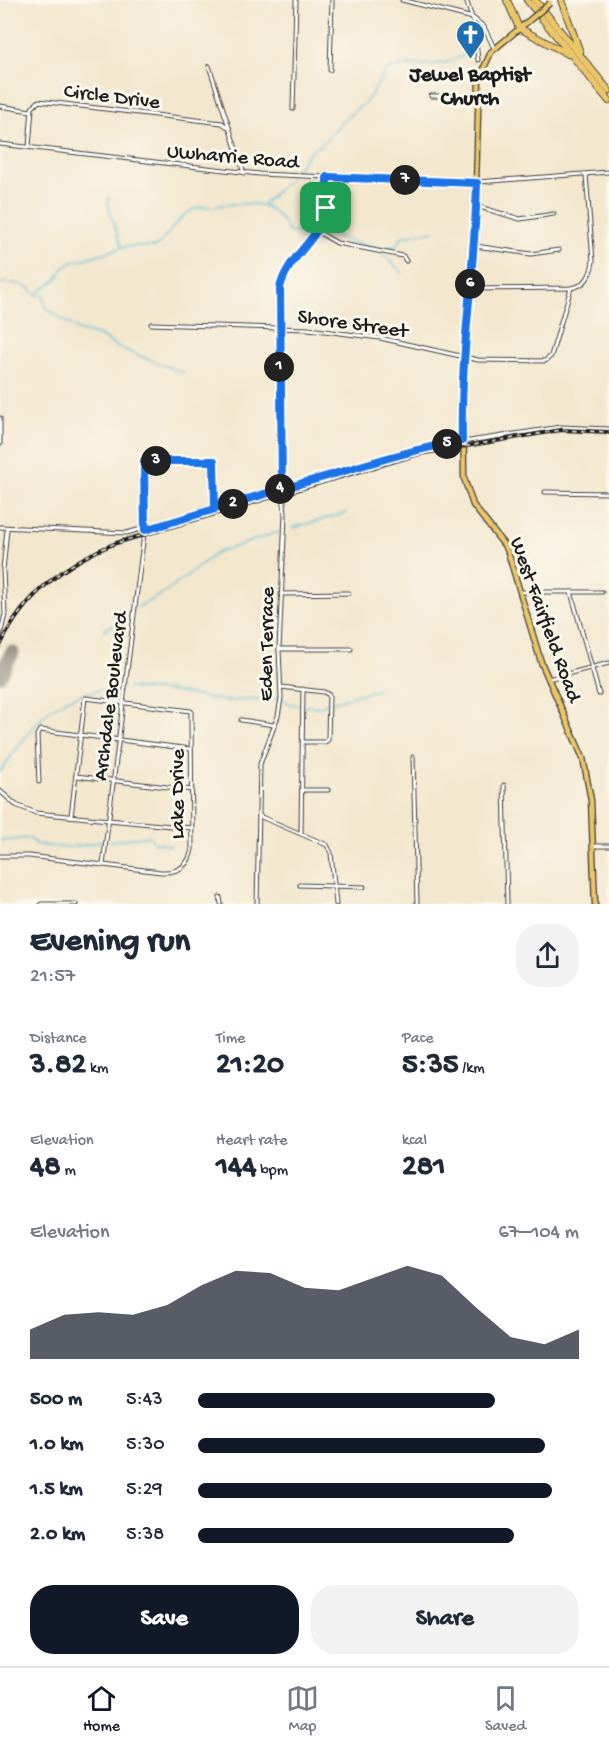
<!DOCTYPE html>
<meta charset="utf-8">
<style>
:root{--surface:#fff;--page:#f2f2f3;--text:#1f2937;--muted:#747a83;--line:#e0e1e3;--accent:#111827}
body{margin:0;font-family:"Gochi Hand",sans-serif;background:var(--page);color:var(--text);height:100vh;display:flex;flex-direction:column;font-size:22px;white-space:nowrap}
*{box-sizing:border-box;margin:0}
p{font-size:20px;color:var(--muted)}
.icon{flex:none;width:33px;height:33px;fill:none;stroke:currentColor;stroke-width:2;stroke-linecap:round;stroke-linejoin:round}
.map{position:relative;height:904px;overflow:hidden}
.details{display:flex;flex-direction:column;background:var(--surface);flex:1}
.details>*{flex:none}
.pin{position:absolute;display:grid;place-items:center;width:51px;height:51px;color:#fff;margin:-26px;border-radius:12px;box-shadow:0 3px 9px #0006}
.km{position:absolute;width:30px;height:30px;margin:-15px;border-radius:50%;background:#222;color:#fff;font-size:16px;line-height:30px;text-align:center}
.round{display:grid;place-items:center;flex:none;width:63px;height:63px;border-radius:24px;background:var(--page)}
.head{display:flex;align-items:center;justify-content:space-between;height:102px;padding:0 30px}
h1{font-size:33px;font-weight:700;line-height:45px}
.metrics{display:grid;grid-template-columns:repeat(3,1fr);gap:9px;height:102px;padding:6px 30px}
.metrics div{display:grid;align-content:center}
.metrics b{font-size:30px;font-weight:700}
.metrics small{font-size:16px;font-weight:400}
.metrics p{font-size:16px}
.chart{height:168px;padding:12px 30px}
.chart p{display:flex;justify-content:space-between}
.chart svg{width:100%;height:108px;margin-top:6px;fill:var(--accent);opacity:.7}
.primary-button{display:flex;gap:12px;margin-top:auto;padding:12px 30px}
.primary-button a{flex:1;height:69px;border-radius:24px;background:var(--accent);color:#fff;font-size:24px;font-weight:700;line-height:69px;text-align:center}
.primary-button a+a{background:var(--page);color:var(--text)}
ul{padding:0 30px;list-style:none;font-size:20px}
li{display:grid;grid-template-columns:96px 72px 1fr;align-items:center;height:45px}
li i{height:15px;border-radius:8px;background:var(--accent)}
.tabs{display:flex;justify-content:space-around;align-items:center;height:84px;border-top:2px solid var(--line);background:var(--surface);font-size:16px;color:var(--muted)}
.tabs a{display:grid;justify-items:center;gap:3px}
.tabs .on{color:var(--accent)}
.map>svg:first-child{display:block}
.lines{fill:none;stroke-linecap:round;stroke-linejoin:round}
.stream{stroke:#5abed8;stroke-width:1.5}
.runway{stroke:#888274;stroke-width:15}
.minor-casing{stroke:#3c3a37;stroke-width:5}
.major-casing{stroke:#3c3a37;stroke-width:7}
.highway-casing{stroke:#3c3a37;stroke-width:8}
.minor{stroke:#fff;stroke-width:3}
.major{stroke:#ebc669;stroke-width:4.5}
.highway{stroke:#ebc669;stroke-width:6}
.rail-casing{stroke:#1c1c1c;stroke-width:4}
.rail{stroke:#fbf7ec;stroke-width:1.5;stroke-dasharray:4.5;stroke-linecap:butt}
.major-bridge-casing{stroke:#3c3a37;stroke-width:7;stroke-linecap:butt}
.major-bridge{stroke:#ebc669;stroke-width:4.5}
.route-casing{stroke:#fff;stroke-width:12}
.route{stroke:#1a73e8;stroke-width:8}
.labels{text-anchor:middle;stroke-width:6;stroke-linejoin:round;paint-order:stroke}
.poi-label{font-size:21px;font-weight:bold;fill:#1c1c1c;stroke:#fbf7ec}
.street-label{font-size:21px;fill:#1c1c1c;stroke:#fbf7ec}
</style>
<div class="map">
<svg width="609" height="904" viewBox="0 0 609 904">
<rect width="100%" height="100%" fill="#fbf7ec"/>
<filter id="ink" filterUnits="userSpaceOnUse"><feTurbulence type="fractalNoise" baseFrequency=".0167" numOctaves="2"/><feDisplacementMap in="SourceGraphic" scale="12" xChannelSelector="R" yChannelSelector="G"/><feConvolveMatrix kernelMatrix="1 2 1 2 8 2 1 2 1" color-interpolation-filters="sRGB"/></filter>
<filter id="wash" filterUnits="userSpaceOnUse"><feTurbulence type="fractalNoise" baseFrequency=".008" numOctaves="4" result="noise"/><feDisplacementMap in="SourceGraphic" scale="24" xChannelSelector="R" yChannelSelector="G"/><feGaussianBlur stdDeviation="1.35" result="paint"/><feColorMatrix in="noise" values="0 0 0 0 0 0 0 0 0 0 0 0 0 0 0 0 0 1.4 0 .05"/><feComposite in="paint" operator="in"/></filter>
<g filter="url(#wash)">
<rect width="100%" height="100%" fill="#f3e7cd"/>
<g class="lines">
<g class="stream">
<path d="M294,174L309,152L322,144L347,117L367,101L387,70C417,58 445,74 473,48"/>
<path d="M109,197L108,205L121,246"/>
<path d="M263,204L291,177"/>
<path d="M323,233L377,249"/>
<path d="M378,249L396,246L403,236L434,231"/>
<path d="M383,254L402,273"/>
<path d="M0,283H15L30,288L34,294L44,296L45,307L78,330L100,336L119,348L184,373"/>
<path d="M38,293L57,279L63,268L73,262L128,246L156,247C168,236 177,218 192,210C199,206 208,207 216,206C246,203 273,196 288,232L313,233"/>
<path d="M292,528L346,513"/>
<path d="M138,607L169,590L216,553L279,532"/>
<path d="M104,630L121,621L132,611"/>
<path d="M128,688L169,691L226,701L278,699"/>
<path d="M283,699L290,704L300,705"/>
<path d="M332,702L380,689"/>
<path d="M305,706L320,707L327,703"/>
<path d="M0,772C39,719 50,691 123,688"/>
<path d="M0,841L30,838L35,844C57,849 83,848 103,840"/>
<path d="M110,841L150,836L153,842L171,846"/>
</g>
<path class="runway" d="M0,675L12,653"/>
</g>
</g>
<g filter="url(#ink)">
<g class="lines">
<defs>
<g id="minor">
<path d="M402,0L473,18L484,27L494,48"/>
<path d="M466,0L474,24L478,60"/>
<path d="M209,66L244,173"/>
<path d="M330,70L332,0"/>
<path d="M431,96H478"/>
<path d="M0,106L31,111"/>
<path d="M293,109L296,0"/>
<path d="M0,144L259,174L465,183L609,172"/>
<path d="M29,147L32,108L39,101L222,123L229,128"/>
<path d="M476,206L520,219L554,214"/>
<path d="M318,232L337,243L403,256L406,261"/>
<path d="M475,246L531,254L559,250"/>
<path d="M470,289L571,288C586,286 591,275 593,261L586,175"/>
<path d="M151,324L308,329L380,338L478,360L545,361L551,356L571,288"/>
<path d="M0,418V444"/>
<path d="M545,492L609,493"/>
<path d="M0,527L127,533L410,450L561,427L609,429"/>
<path d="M521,592H602"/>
<path d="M571,592L599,694"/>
<path d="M281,594L349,593"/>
<path d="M0,636L5,614L3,570L7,529"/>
<path d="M279,649H351"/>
<path d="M548,679L609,663"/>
<path d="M281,687L324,692L329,695L328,740L325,742H303"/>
<path d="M241,720L274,725"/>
<path d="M413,757L417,904"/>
<path d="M76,776L192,790"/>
<path d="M39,782L37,735L40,730L191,749"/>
<path d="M504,785L507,904"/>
<path d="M302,790H328"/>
<path d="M0,791L16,805L36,813L192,828"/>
<path d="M259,816L327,845L331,853L336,904"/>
<path d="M301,833L303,689"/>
<path d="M593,846H609"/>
<path d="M0,856H29L161,872C178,873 189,866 192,849L191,711L85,698L71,816"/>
<path d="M103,865L144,534V461H214L215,509"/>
<path d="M300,885L364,887"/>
<path d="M220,897L221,904"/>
<path d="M41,904H76"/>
<path d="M257,904L260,764L278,716L281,698L279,649L285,515L280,459L279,295L288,267L322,225L326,208L327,177"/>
</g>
<path id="major" d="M532,18L491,52L479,79L474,254L467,316L463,389L464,478L473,505L507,549L541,662L583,758L591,800L595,904"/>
<g id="highway">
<path d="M507,0L519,28L568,54"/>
<path d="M527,0L609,101"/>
<path d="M535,0L609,91"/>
<path d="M561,0L580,52"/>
</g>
</defs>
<use href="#minor" class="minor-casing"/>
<use href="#major" class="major-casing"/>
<use href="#highway" class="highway-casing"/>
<use href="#minor" class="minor"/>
<use href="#major" class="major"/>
<use href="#highway" class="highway"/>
<defs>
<path id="rail" d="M0,646C23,596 66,562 116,543L419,454L561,430L609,432"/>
</defs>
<use href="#rail" class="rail-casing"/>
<use href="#rail" class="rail"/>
<defs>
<path id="major-bridge" d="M532,18L550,3"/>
</defs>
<use href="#major-bridge" class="major-bridge-casing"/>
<use href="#major-bridge" class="major-bridge"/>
</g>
</g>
<g class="lines" filter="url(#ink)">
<defs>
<path id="route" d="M326,208C320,241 287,256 280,288L282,489L145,530L144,461H214L215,509C254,496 294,486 334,474C377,461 418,448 462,441C460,354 475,269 477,183L327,177L326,208"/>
</defs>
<use href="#route" class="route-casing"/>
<use href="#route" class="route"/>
</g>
<defs>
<symbol id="church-pin" viewBox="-11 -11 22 30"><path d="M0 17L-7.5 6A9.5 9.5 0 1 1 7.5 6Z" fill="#1f6fb2" stroke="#fbf7ec"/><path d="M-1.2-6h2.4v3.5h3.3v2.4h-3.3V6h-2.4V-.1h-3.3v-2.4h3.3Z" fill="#fff"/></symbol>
</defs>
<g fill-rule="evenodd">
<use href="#church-pin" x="454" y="18" width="33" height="45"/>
</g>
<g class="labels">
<g class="poi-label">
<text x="470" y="80">Jewel Baptist<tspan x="470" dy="24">Church</tspan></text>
</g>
<g class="street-label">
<text transform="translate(112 95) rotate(7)" y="7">Circle Drive</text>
<text transform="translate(233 155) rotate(5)" y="7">Uwharrie Road</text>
<text transform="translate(353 322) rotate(8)" y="7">Shore Street</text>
<text transform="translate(547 619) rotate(70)" y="7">West Fairfield Road</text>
<text transform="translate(265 644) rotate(-89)" y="7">Eden Terrace</text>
<text transform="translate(109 696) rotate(-83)" y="7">Archdale Boulevard</text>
<text transform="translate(176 794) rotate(-90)" y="7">Lake Drive</text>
</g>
</g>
</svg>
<div class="pin" style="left:326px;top:208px;background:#1e9e55"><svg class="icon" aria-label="arrive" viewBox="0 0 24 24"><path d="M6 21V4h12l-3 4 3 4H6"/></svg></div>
<b class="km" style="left:279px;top:367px">1</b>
<b class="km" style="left:233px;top:504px">2</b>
<b class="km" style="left:156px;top:461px">3</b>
<b class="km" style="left:280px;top:489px">4</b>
<b class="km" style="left:447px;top:444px">5</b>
<b class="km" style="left:470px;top:284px">6</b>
<b class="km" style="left:405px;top:180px">7</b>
</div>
<section class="details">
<div class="head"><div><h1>Evening run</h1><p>21:57</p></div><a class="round"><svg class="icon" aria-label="share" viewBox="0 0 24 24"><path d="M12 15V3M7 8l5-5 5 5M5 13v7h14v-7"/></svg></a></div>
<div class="metrics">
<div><p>Distance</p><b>3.82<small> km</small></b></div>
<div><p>Time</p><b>21:20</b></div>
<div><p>Pace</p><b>5:35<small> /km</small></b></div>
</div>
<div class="metrics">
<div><p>Elevation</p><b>48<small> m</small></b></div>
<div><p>Heart rate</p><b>144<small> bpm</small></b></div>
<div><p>kcal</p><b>281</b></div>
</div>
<div class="chart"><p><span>Elevation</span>67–104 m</p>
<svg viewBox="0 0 160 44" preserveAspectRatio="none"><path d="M0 44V32L10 26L20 25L30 26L40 22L50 14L60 8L70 9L80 15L90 16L100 11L110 6L120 10L130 23L140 35L150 38L160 32V44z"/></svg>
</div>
<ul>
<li><b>500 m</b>5:43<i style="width:78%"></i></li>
<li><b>1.0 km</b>5:30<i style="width:91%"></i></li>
<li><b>1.5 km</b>5:29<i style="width:93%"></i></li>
<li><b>2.0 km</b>5:38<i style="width:83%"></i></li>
</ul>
<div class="primary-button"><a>Save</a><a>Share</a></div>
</section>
<nav class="tabs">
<a class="on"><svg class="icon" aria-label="home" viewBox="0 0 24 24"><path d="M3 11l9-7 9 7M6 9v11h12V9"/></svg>Home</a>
<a><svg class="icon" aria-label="map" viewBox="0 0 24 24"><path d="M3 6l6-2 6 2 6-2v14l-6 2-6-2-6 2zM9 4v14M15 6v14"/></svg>Map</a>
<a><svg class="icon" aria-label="saved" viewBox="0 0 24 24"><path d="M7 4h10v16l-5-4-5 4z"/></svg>Saved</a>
</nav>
